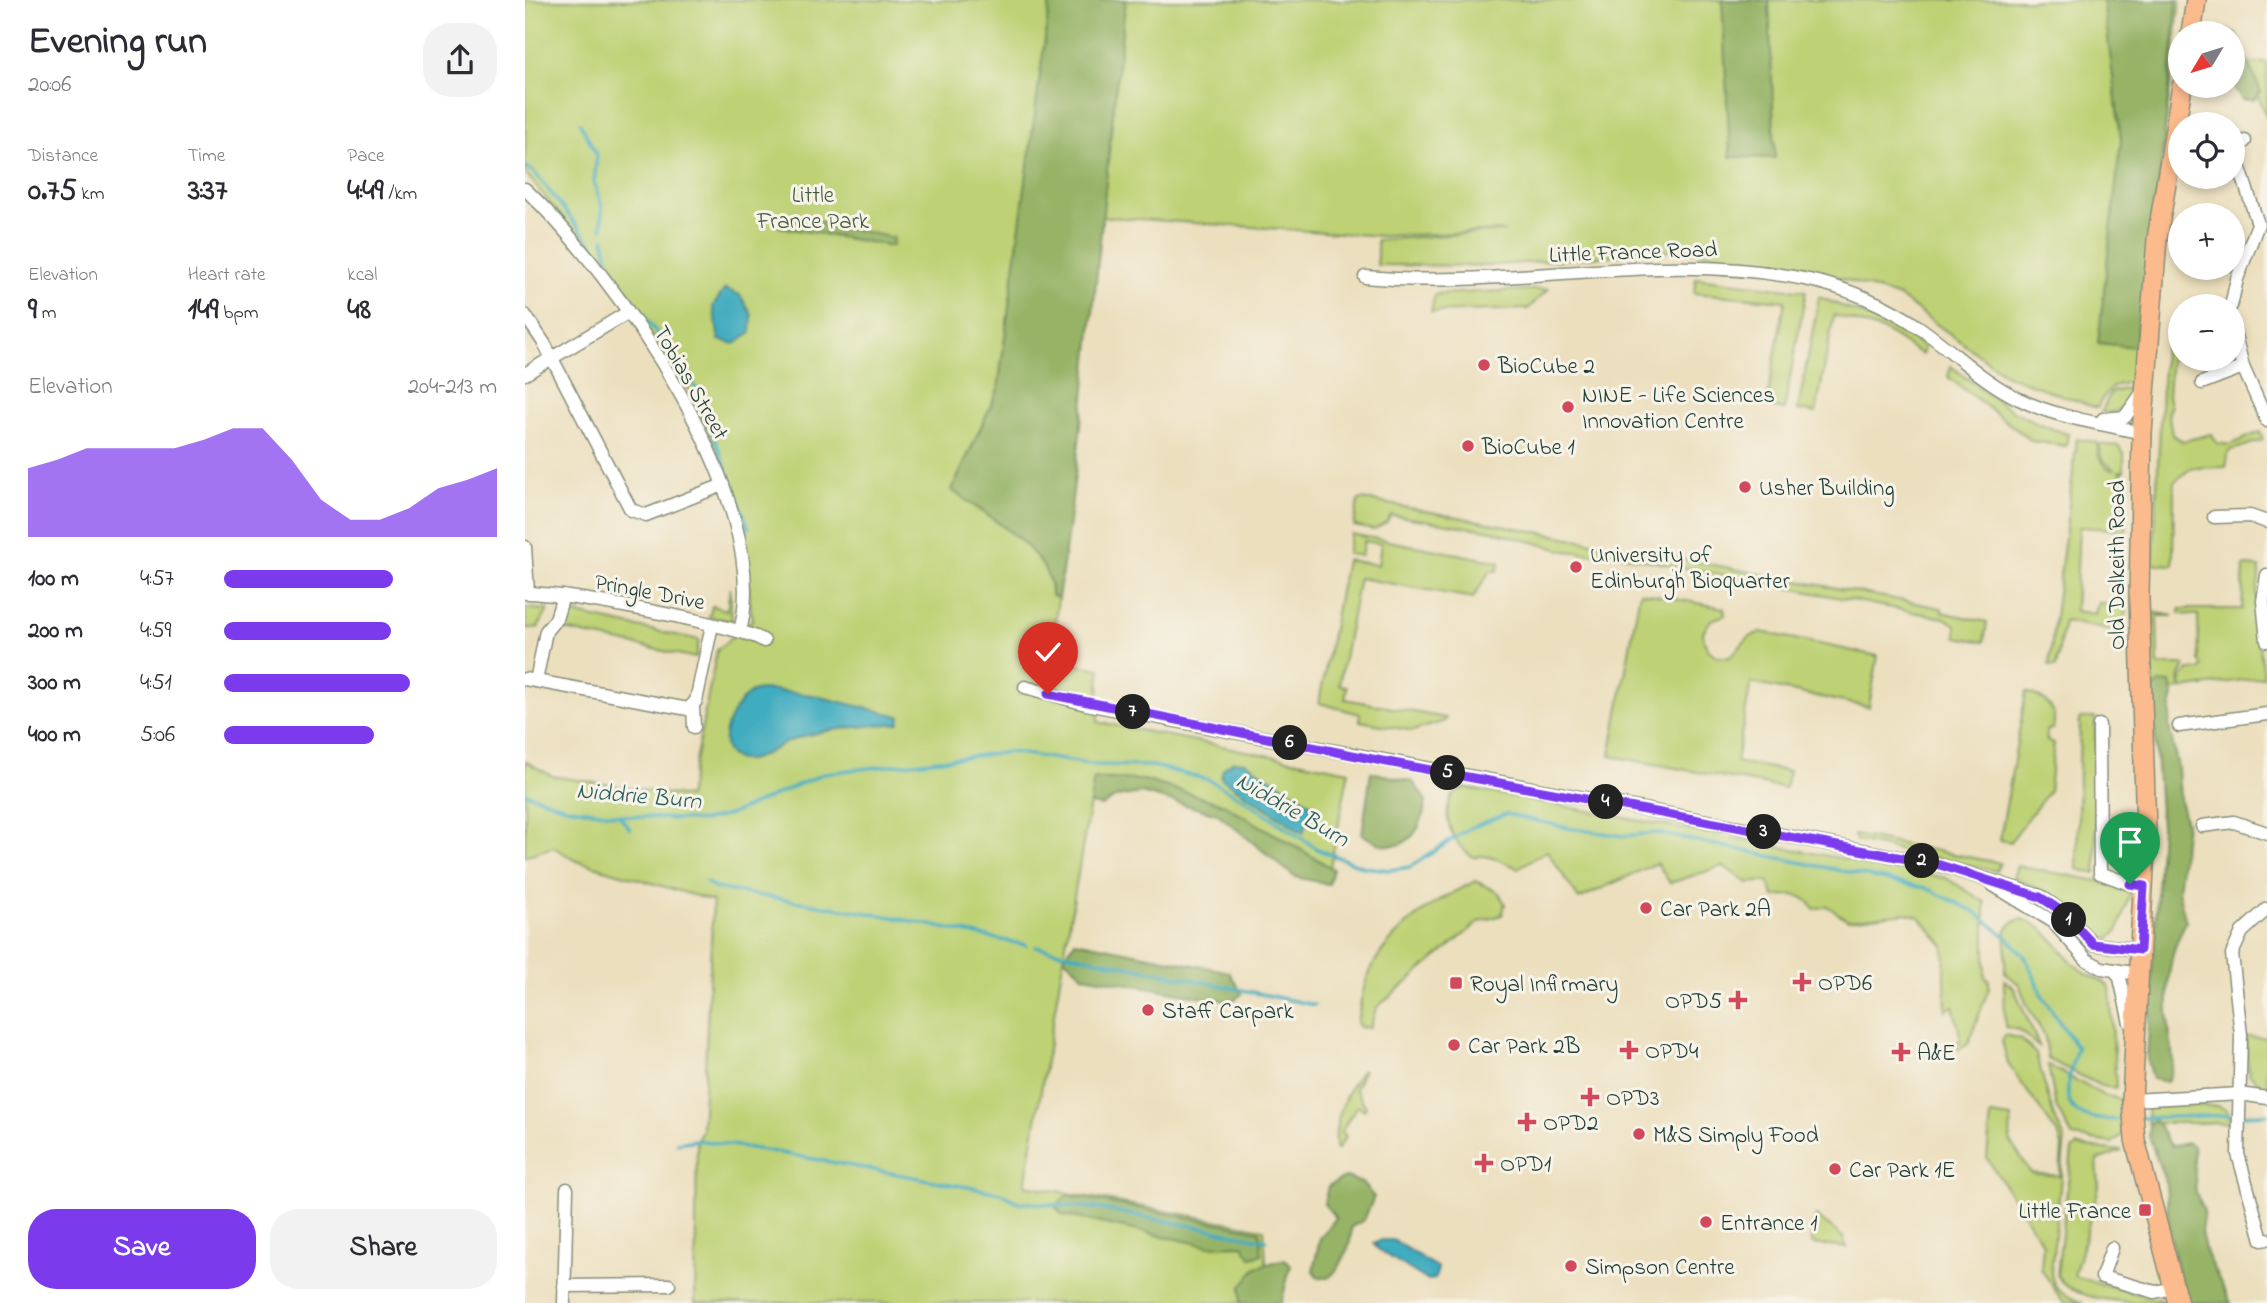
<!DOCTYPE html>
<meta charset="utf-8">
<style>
:root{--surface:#fff;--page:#f2f2f3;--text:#2b2b33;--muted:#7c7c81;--accent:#7c3aed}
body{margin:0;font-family:"Indie Flower",sans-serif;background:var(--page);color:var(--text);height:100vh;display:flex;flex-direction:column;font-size:26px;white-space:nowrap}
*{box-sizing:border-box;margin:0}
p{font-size:23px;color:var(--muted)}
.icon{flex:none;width:38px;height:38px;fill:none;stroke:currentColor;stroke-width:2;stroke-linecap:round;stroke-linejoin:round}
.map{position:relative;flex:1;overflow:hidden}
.drawer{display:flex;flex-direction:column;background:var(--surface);width:525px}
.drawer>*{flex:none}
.needle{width:46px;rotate:232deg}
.tools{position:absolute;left:1643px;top:21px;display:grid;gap:14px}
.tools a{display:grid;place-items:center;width:77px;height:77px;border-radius:50%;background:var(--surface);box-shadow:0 4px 10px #0003;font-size:35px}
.pin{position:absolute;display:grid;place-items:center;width:60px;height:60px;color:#fff;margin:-72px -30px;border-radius:50% 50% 50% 0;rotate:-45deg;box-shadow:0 0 7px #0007}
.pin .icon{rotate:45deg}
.km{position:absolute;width:35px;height:35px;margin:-18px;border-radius:50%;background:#222;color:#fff;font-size:19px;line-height:35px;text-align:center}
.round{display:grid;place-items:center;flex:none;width:74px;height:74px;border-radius:28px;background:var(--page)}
.overview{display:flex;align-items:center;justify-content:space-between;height:119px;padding:0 28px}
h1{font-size:38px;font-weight:700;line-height:52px}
.stats{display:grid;grid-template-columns:repeat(3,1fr);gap:10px;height:119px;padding:7px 28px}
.stats div{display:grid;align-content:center}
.stats b{font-size:30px;font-weight:700}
.stats small{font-size:19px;font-weight:400}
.stats p{font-size:19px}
.chart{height:196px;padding:14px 28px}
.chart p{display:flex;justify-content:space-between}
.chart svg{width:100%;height:126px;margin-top:7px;fill:var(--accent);opacity:.7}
.cta{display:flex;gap:14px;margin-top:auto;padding:14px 28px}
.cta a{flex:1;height:80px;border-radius:28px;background:var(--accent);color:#fff;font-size:28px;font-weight:700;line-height:80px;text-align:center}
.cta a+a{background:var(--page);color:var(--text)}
ul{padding:0 28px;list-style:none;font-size:23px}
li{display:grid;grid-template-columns:112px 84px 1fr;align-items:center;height:52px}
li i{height:18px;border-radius:9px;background:var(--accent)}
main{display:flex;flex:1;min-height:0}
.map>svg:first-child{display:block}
.green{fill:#bed174;stroke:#6e8754;stroke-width:2}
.forest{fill:#96b366;stroke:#5a784d;stroke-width:2}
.water{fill:#40acbf;stroke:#30747a;stroke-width:2}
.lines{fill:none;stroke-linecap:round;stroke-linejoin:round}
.stream{stroke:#40acbf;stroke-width:3.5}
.minor-casing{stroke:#868e79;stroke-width:15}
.primary-casing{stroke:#868e79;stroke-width:22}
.minor{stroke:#fff;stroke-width:12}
.primary{stroke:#fbbb8d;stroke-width:19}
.route-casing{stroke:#fff;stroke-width:14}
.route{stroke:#7c3aed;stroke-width:9}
.poi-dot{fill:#d1495b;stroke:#f7f3e8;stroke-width:2.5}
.labels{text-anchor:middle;stroke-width:6;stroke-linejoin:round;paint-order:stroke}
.park-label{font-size:23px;fill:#3f5b41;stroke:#f7f3e8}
.street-label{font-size:23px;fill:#1f3d34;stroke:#f7f3e8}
.poi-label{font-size:23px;fill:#1f3d34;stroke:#f7f3e8;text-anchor:start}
.water-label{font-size:24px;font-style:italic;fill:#295e5e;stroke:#f7f3e8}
</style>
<main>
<section class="drawer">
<div class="overview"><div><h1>Evening run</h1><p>20:06</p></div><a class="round"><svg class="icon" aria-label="share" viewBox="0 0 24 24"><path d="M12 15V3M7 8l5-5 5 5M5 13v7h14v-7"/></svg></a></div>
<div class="stats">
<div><p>Distance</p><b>0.75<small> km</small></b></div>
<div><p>Time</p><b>3:37</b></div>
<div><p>Pace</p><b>4:49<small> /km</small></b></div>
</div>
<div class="stats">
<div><p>Elevation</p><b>9<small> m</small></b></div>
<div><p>Heart rate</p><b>149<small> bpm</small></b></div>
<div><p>kcal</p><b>48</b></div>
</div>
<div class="chart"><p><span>Elevation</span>204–213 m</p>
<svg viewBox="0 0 160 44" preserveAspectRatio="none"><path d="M0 44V20L10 17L20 13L30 13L40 13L50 13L60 10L70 6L80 6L90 17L100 31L110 38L120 38L130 34L140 27L150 24L160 20V44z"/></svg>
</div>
<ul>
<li><b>100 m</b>4:57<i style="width:62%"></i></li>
<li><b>200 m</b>4:59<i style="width:61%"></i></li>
<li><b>300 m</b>4:51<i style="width:68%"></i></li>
<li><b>400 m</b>5:06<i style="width:55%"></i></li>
</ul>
<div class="cta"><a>Save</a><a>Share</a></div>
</section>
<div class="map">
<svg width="1742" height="1303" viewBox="0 0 1742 1303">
<rect width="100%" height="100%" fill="#f7f3e8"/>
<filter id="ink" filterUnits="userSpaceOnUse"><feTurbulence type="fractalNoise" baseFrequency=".0143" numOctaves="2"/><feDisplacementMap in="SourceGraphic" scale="14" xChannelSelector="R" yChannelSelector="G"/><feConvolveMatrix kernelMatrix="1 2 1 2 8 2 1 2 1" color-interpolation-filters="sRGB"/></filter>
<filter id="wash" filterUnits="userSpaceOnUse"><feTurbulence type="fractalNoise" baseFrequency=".00686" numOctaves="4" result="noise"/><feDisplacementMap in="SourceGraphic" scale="28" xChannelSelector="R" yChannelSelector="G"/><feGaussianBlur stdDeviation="1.57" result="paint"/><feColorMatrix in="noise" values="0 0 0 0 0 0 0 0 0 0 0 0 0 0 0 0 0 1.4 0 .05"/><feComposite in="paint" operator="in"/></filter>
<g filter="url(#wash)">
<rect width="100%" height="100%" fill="#ecdfbe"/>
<g class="green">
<path d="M0,0H1655L1638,152L1606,383C1587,383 1581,391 1572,408L1483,376L1374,297L1279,266L1156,250L961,266L852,265V240L980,231L857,236L497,211L473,390L427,490C458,514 529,551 526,594L533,598L525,660L575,669L573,722L824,771L805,867C731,823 659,774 569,779L500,1185L739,1229L741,1261L732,1303H170L172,1140L177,1131L188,901L52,861L28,847L0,856V761L27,776L163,797L192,650L227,620L217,524L197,464L167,394L75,262L0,173Z"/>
<path d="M1720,63H1742V118Z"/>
<path d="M1171,278L1281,291L1259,410L1241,406L1260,301L1169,293Z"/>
<path d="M1023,289L1003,309L906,312L910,294Z"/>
<path d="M1294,297L1362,324L1399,347L1397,355L1360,331L1309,315L1291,413L1273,410Z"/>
<path d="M1649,328L1655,339L1650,341L1653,351L1646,356L1643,396L1646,409L1643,410L1647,435L1658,441L1687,434L1692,443L1705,445L1735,432L1738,440L1704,451L1701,467L1666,468L1649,482L1648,565L1628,564L1639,349Z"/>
<path d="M1426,366C1467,398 1492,419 1543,434L1541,446L1507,441L1423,377Z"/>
<path d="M1605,388C1600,408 1598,413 1576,413L1586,392Z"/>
<path d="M1552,439L1572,442L1573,455L1582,468L1589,470L1576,458L1574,444L1594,446L1599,454V471H1593L1597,473L1596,496L1602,530L1554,527L1550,611L1570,614L1573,603L1595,604L1601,610L1598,633L1539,621L1531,667L1524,666Z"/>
<path d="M837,499L1417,608V612L1462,622L1459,642L1431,637V625L1419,618L1099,556L1040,551L968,531L866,515L862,522L849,530L829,526L833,501Z"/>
<path d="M826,534L975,562L972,571H965L948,598L834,578L814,685L822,687L820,699L921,718L920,721L888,731L835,721V714L794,703L821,560L853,565L856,544L839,541L836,556L822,554Z"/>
<path d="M1719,566L1735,567L1730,609L1739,677L1657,689L1656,680L1663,670H1675L1678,666L1674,661L1673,615L1655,614V609H1717Z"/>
<path d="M205,588L207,621L184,617L187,606L202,610Z"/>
<path d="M1115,592L1199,608L1200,615L1186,620L1178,632C1178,649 1189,659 1205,657L1224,637L1236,632L1353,656L1344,707L1226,683L1211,762L1264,771L1260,788L1085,756Z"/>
<path d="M0,608L23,610L13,628H0Z"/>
<path d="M42,612L174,640L171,658L31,628Z"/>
<path d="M1628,612L1649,616H1632L1633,665H1660L1654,679L1655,689L1627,690Z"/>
<path d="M1501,692C1520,698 1533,707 1528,728L1521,731L1522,741L1529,743L1524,791L1485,842L1475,840Z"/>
<path d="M1555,718H1570L1571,874L1552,869Z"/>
<path d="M941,788L1421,878L1460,902V978L1464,979V988L1443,1044L1435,1049L1426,1047L1436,1039L1428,1006L1421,1010L1419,946L1395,917L1381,913L1323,920L1302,906L1289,909C1279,892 1266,894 1249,897L1243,881L1223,883L1198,866L1145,883L1132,863L1054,899L1022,851L993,868C982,864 967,855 956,856C947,856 954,860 945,855C924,842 909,797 941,788Z"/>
<path d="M1329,835L1475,863L1471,871L1331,841Z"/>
<path d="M1492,866L1574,881L1605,893L1593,931L1583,939L1570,934L1530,896L1488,877Z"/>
<path d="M951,881L974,893L980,904L977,915L954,922L851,1008L845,1028L835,1027L832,1022C835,1009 836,996 840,984C855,936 907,901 951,881Z"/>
<path d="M1496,919C1524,924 1535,955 1556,970C1566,978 1578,978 1585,988L1591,1088L1576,1086L1523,1059L1520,1037L1501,1003L1494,984L1480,973L1481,929L1488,922Z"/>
<path d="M1479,980L1489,988L1515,1048L1494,1030L1480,1027Z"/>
<path d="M1480,1035L1496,1039L1511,1054L1529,1117L1540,1139L1526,1274C1529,1292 1543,1297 1558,1303L1538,1302L1516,1269L1518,1244L1462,1158L1466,1115L1486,1118L1485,1141L1506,1173L1535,1176L1537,1146L1534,1136L1483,1064L1477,1041Z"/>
<path d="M1720,1037L1742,1038V1090L1724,1074Z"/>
<path d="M1523,1065L1578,1095L1595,1099L1597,1135L1587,1143L1548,1137L1531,1107Z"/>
<path d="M839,1069L830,1089L841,1107L839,1110L832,1106L816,1132L821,1136L812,1150C806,1129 822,1084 839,1069Z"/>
<path d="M1645,1105L1694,1106L1703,1111L1704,1123H1623L1622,1108Z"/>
<path d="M1552,1146L1597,1151L1572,1160L1574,1187L1549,1276L1644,1303C1613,1303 1545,1303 1532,1275L1547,1150Z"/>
<path d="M1291,1216L1318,1237L1322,1248L1287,1244L1286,1229Z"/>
</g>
<g class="forest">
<path d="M525,0H601C576,199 564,400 533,598L526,595C529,551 458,514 427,490L473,390Z"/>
<path d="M1197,0H1244L1250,158L1205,157Z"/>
<path d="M1578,0H1652L1638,152L1610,347L1573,343L1596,140Z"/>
<path d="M1701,30L1711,34L1736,92L1729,100H1717L1708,86V33H1696Z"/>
<path d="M258,214L369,238L367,246L254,227Z"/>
<path d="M1634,683H1646L1648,693L1644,726L1653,768L1655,800L1661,823L1653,891L1661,922C1642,955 1641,991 1644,1029C1646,1048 1652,1064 1642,1082L1627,1079L1622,1060L1636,827L1627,690Z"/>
<path d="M846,772L888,782L901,801C895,841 872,859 837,834Z"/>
<path d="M569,779L619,780L698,804L808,869L804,884L770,877L693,814L616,793L592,797L577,806L565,804Z"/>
<path d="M550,941L704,972L717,994L706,1002L559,976L539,958Z"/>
<path d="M1629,1120C1639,1128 1638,1139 1647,1146L1663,1143L1668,1146L1671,1193L1679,1211L1676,1232L1681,1254L1706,1303H1664L1653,1273L1645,1234L1641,1184L1624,1136V1124Z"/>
<path d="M821,1177L837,1183L849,1197L839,1220L826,1227C828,1243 816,1269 803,1278L793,1277L788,1271L795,1238L811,1218L799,1204L803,1186Z"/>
<path d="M542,1195L735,1231L737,1254L726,1257L718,1245L684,1246L538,1215L530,1206Z"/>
<path d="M760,1259L766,1265L756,1303H716V1286L732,1267Z"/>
</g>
<g class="water">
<path d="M200,289L215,295L227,315L226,332L210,344L194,340L188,306Z"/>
<path d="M248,690L287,695L375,716L374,723C336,727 298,728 262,742C249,748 228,765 212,759C184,748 210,701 227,692C233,689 242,690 248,690Z"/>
<path d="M708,761L720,762L788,805L778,833L696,778L698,769Z"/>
<path d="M855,1240H868L913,1268L910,1279L902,1280L854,1250L849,1243Z"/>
</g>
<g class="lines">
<g class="stream">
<path d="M55,123L72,155L69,182L77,207V229"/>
<path d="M0,166L10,173L87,270L171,389L224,528"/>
<path d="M79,239L83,261"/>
<path d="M0,793L40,807L94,815L179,821L207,814L300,773L485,752L571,765L628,766L684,780L717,798L794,850L839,867L865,870L885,867L945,828L981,814L1043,828L1098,836L1132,833L1401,888L1449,911L1484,939L1501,958L1518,997L1552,1048C1533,1106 1540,1123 1604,1119"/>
<path d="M94,815L105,829"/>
<path d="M181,882L189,888L367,917L501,945"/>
<path d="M511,947L789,1005"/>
<path d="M1615,1118L1742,1114"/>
<path d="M152,1143L172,1140L245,1151L476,1193L493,1202L571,1208L741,1240"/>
</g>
</g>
</g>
<g filter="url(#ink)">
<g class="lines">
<defs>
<g id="minor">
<path d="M1708,153L1720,141"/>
<path d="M0,189C91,275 250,500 215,631"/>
<path d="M840,277C988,290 1136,248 1284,280C1322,288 1364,306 1395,328C1428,351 1458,382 1494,399C1532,418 1576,423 1617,433"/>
<path d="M1706,306L1712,279L1733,224L1710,153"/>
<path d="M0,315L19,343L106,510L121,515L198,485"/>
<path d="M1708,327L1718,367L1742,421"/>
<path d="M0,374L102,313"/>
<path d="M1677,383L1718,367"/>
<path d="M1578,419L1600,417L1617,393"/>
<path d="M1689,517L1725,516L1742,522"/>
<path d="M0,547L3,592"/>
<path d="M1742,575L1738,601L1742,641"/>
<path d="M0,593C30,591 219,626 239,641"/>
<path d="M0,679L163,709L171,701L187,625"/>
<path d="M11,681L21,631L31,619L38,596"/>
<path d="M500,687L561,704L1415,865L1515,896L1538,912L1568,944L1615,950"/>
<path d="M168,707L169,727"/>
<path d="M1574,725L1575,873L1605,884L1619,885"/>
<path d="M1654,726L1742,714"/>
<path d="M1677,826L1709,822L1742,833"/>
<path d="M1468,885L1527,921L1562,960L1577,968L1613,974"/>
<path d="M1742,909L1717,932L1707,954L1716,1035L1713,1154L1737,1240L1742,1239"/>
<path d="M1590,970L1595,978L1605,1023"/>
<path d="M1607,1100L1715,1094L1742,1098"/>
<path d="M1587,1248L1577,1277L1630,1292L1649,1288"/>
<path d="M39,1286L144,1285"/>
<path d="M39,1303L42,1189"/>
</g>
<g id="primary">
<path d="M1666,33L1671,0"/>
<path d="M1653,1303L1610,1140L1607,1100L1621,831L1614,599L1617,433L1632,239L1657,86"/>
</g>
</defs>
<use href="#minor" class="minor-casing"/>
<use href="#primary" class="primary-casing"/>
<use href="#minor" class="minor"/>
<use href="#primary" class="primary"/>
</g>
</g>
<g class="lines" filter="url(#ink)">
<defs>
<path id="route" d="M523,694L857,761L1415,865L1515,897L1538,912L1568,944L1615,950L1619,886L1605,884"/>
</defs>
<use href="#route" class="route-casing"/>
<use href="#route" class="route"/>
</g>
<g class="poi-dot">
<circle cx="959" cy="365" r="7"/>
<circle cx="1043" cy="407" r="7"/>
<circle cx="943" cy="446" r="7"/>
<circle cx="1220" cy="487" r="7"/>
<circle cx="1051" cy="567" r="7"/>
<circle cx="1121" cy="908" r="7"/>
<path d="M1273.5 971.5h7v7h7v7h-7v7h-7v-7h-7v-7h7z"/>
<rect x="924" y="976" width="14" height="14" rx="3.5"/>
<path d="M1209.5 989.5h7v7h7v7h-7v7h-7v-7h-7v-7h7z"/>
<circle cx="623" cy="1010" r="7"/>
<circle cx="929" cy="1045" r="7"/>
<path d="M1100.5 1039.5h7v7h7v7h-7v7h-7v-7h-7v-7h7z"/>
<path d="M1372.5 1041.5h7v7h7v7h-7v7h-7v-7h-7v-7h7z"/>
<path d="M1061.5 1086.5h7v7h7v7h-7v7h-7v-7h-7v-7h7z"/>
<path d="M998.5 1111.5h7v7h7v7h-7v7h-7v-7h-7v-7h7z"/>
<circle cx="1114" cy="1134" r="7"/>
<path d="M955.5 1152.5h7v7h7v7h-7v7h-7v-7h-7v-7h7z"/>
<circle cx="1310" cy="1169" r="7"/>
<rect x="1613" y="1203" width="14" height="14" rx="3.5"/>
<circle cx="1181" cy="1222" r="7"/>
<circle cx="1046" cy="1266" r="7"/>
</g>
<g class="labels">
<g class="park-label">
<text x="288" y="202">Little<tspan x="288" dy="26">France Park</tspan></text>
</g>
<g class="street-label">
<text transform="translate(1108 251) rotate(-2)" y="8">Little France Road</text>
<text transform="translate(167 382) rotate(60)" y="8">Tobias Street</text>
<text transform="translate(1591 565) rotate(-90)" y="8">Old Dalkeith Road</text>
<text transform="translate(125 591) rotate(11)" y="8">Pringle Drive</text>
</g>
<g class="poi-label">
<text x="973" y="373">BioCube 2</text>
<text x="1057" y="402">NINE - Life Sciences<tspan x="1057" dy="26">Innovation Centre</tspan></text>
<text x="957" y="454">BioCube 1</text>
<text x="1234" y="495">Usher Building</text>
<text x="1065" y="562">University of<tspan x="1065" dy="26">Edinburgh Bioquarter</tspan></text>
<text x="1135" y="916">Car Park 2A</text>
<text x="1293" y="990">OPD6</text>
<text x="945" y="991">Royal Infirmary</text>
<text x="1197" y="1008" text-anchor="end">OPD5</text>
<text x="637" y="1018">Staff Carpark</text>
<text x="943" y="1053">Car Park 2B</text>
<text x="1120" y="1058">OPD4</text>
<text x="1392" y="1060">A&amp;E</text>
<text x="1081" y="1105">OPD3</text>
<text x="1018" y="1130">OPD2</text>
<text x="1128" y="1142">M&amp;S Simply Food</text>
<text x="975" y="1171">OPD1</text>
<text x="1324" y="1177">Car Park 1E</text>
<text x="1606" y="1218" text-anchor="end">Little France</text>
<text x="1195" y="1230">Entrance 1</text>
<text x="1060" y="1274">Simpson Centre</text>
</g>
<g class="water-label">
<text transform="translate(114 795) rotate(5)" y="8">Niddrie Burn</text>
<text transform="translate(768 809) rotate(30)" y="8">Niddrie Burn</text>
</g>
</g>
</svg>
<div class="tools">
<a><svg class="needle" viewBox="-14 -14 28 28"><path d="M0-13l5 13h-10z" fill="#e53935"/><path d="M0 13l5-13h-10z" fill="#7c7c81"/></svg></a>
<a><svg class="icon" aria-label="locate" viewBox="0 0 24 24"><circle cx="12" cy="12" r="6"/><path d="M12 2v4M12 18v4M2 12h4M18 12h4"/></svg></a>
<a>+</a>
<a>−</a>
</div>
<div class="pin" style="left:1605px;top:884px;background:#1e9e55"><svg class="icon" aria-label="arrive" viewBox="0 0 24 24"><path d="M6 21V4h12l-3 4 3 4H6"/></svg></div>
<div class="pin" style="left:523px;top:694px;background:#d93025"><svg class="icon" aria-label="check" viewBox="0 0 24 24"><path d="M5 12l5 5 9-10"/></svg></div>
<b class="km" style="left:1544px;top:920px">1</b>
<b class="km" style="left:1397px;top:861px">2</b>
<b class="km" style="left:1239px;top:832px">3</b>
<b class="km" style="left:1081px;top:802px">4</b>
<b class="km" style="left:923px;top:773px">5</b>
<b class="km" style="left:765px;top:743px">6</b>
<b class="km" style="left:608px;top:712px">7</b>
</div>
</main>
